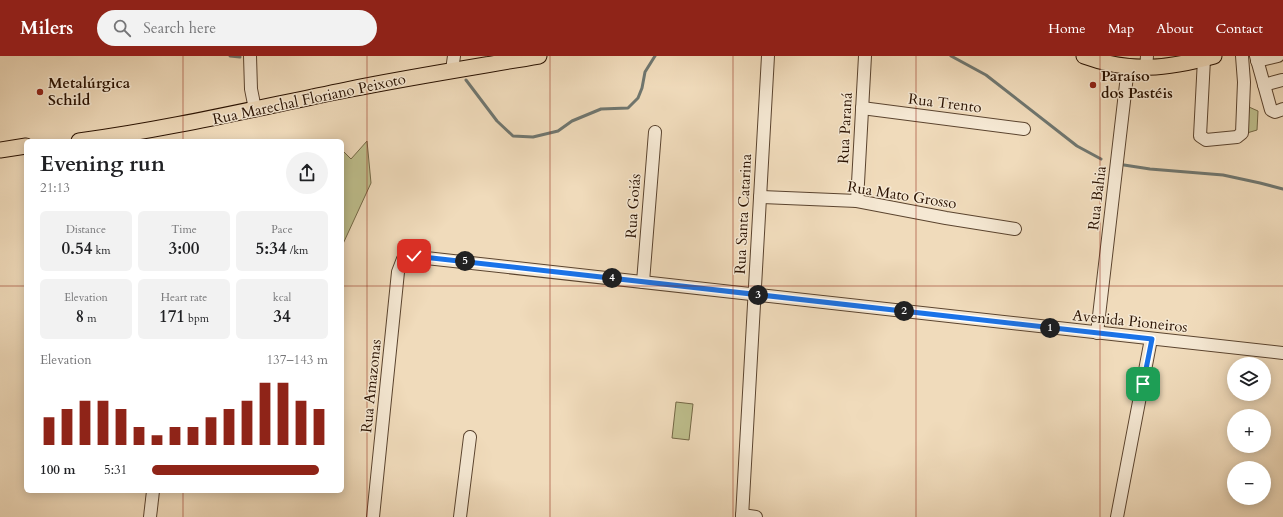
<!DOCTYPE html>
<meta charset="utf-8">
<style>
:root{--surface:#fff;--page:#f2f2f2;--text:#202124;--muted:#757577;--accent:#8f2418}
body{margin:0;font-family:Cardo,serif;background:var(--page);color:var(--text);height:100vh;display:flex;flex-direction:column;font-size:15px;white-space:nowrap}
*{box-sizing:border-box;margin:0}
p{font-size:13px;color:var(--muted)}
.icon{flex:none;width:22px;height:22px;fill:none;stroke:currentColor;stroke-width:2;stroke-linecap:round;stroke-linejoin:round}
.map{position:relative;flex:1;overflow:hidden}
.drawer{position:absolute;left:24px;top:83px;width:320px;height:354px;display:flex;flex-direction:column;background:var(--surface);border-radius:6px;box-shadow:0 2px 10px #0003}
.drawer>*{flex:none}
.tools{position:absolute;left:1227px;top:301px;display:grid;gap:8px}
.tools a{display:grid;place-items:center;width:44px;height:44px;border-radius:50%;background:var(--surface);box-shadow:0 2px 10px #0003;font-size:20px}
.pin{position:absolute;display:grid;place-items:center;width:34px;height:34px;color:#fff;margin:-17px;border-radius:8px;box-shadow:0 2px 6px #0006}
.km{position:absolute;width:20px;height:20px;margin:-10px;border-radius:50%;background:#222;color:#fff;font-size:11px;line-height:20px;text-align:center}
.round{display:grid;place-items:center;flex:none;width:42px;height:42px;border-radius:21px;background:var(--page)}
.summary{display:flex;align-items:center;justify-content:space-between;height:68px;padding:0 16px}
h1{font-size:22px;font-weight:600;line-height:30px}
.stats{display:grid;grid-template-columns:repeat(3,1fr);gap:6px;height:68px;padding:4px 16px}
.stats div{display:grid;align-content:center;border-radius:6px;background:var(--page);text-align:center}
.stats b{font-size:17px;font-weight:600}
.stats small{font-size:11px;font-weight:400}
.stats p{font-size:11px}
.chart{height:112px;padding:8px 16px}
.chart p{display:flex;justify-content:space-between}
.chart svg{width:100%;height:72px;margin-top:4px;stroke:var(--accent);stroke-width:6}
ul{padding:0 16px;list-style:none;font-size:13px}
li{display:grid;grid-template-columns:64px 48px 1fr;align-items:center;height:30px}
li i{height:10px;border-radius:5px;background:var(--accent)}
header{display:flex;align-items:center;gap:24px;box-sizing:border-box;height:56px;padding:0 20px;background:var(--accent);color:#fff}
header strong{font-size:19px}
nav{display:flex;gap:22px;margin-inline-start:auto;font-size:14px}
.search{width:280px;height:36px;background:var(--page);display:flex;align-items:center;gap:10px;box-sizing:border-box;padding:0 14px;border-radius:22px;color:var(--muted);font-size:15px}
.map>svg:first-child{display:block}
.green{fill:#bebf8d;stroke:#746846}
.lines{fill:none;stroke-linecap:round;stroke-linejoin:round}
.stream{stroke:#6f766f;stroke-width:3}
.minor-casing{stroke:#5b442f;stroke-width:14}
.major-casing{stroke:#291100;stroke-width:17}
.minor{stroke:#f5e8d3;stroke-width:12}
.major{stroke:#f0dbbb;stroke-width:15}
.route-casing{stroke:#fff;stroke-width:8}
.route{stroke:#1a73e8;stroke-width:5}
.grid{fill:none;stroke:#8f2418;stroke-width:1;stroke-opacity:0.55}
.poi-dot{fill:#8f2418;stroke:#f5e8d3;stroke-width:1.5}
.labels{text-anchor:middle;stroke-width:3;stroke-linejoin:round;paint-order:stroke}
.poi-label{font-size:15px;font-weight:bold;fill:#291100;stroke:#f5e8d3;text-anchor:start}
.street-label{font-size:15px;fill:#291100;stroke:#f5e8d3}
</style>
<header>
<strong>Milers</strong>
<div class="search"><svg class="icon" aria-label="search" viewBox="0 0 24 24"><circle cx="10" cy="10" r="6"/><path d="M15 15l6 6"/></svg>Search here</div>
<nav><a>Home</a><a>Map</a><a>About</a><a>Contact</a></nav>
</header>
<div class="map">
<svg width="1283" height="461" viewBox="0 0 1283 461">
<rect width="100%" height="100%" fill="#f0dbbb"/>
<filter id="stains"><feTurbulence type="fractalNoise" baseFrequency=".005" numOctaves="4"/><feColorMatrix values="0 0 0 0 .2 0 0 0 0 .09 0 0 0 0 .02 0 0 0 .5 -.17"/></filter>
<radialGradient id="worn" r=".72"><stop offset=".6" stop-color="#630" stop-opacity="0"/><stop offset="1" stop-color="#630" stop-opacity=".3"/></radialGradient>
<g class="green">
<path d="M1249,51L1258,55L1257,74L1247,77Z"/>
<path d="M367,85L371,127L342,190V94L351,103Z"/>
<path d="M676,346L693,348L689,384L672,382Z"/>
</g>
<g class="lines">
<g class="stream">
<path d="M230,0L240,1"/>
<path d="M951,0L986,19L1077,90L1101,103"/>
<path d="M466,24L497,65L513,80L533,81L558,75L572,65L601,53L628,52L638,42L642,32L645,16L655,0"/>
<path d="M1124,109L1150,113L1223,119L1260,127L1283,133"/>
</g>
<defs>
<g id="minor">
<path d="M250,0L251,33L255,53"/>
<path d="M1256,0L1271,54L1275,56L1283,53"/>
<path d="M1204,3L1200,80L1206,84L1237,81L1242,77L1244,26L1242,0"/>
<path d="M1257,5L1278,0"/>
<path d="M1146,12L1147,0"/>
<path d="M452,14L454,0"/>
<path d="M1264,29L1282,24"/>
<path d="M862,52L1024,73"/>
<path d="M760,141L857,145L946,162L1015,173"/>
<path d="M857,145L865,0"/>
<path d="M643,226L655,76"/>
<path d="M1097,277L1128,11"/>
<path d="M742,459L756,461"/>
<path d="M150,461L153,435"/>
<path d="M373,461L398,216L403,203L408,200L1283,297"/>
<path d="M460,461L470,381"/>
<path d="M742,461L768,0"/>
<path d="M1117,461L1151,283"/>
</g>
<g id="major">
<path d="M1084,0C1130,17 1167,13 1214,0"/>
<path d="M79,85C169,73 257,52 346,34C410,21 475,11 539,0"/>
<path d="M0,94L26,90"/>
</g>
</defs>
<use href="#minor" class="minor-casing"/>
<use href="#major" class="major-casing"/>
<use href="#minor" class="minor"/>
<use href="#major" class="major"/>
</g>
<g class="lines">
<defs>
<path id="route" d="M414,200L1152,283L1143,328"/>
</defs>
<use href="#route" class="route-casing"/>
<use href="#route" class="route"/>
</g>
<path class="grid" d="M183,0V85M367,0V461M550,0V461M733,0V461M916,0V461M1100,0V461M0,230H26M342,230H1283M183,435V461"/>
<g class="poi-dot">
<circle cx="1093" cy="29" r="4"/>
<circle cx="40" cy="36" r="4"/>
</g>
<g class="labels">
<g class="poi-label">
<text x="1101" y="25">Paraíso<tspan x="1101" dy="17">dos Pastéis</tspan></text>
<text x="48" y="32">Metalúrgica<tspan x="48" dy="17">Schild</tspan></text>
</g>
<g class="street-label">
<text transform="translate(309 43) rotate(-12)" y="5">Rua Marechal Floriano Peixoto</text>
<text transform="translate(945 47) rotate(7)" y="5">Rua Trento</text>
<text transform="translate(845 72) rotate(-87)" y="5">Rua Paraná</text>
<text transform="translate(902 139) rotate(9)" y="5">Rua Mato Grosso</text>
<text transform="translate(1097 142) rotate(-83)" y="5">Rua Bahia</text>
<text transform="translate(633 150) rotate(-86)" y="5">Rua Goiás</text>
<text transform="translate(743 158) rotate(-87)" y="5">Rua Santa Catarina</text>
<text transform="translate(1130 265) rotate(6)" y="5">Avenida Pioneiros</text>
<text transform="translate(371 330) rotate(-84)" y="5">Rua Amazonas</text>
</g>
</g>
<rect width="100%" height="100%" filter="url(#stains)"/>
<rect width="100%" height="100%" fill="url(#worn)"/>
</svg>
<div class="tools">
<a><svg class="icon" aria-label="layers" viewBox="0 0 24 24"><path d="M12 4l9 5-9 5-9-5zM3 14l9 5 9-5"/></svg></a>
<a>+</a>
<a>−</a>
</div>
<div class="pin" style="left:1143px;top:328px;background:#1e9e55"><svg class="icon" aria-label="arrive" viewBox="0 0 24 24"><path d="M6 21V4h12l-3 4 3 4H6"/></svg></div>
<div class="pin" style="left:414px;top:200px;background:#d93025"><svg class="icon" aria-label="check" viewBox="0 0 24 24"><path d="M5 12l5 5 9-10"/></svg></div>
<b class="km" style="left:1050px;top:272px">1</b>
<b class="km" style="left:904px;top:255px">2</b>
<b class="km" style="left:758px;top:239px">3</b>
<b class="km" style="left:612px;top:222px">4</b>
<b class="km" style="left:465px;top:205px">5</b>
<section class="drawer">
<div class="summary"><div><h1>Evening run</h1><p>21:13</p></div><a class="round"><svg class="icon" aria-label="share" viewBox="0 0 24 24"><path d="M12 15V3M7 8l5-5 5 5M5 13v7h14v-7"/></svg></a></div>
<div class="stats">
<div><p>Distance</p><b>0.54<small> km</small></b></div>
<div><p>Time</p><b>3:00</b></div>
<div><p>Pace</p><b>5:34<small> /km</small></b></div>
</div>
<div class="stats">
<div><p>Elevation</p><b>8<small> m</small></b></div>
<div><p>Heart rate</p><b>171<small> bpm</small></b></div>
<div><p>kcal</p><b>34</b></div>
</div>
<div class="chart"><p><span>Elevation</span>137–143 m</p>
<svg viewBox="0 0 160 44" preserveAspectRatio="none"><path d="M5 44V27M15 44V22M25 44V17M35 44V17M45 44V22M55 44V33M65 44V38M75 44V33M85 44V33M95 44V27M105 44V22M115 44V17M125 44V6M135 44V6M145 44V17M155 44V22"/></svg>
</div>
<ul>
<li><b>100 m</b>5:31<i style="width:95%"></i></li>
</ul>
</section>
</div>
